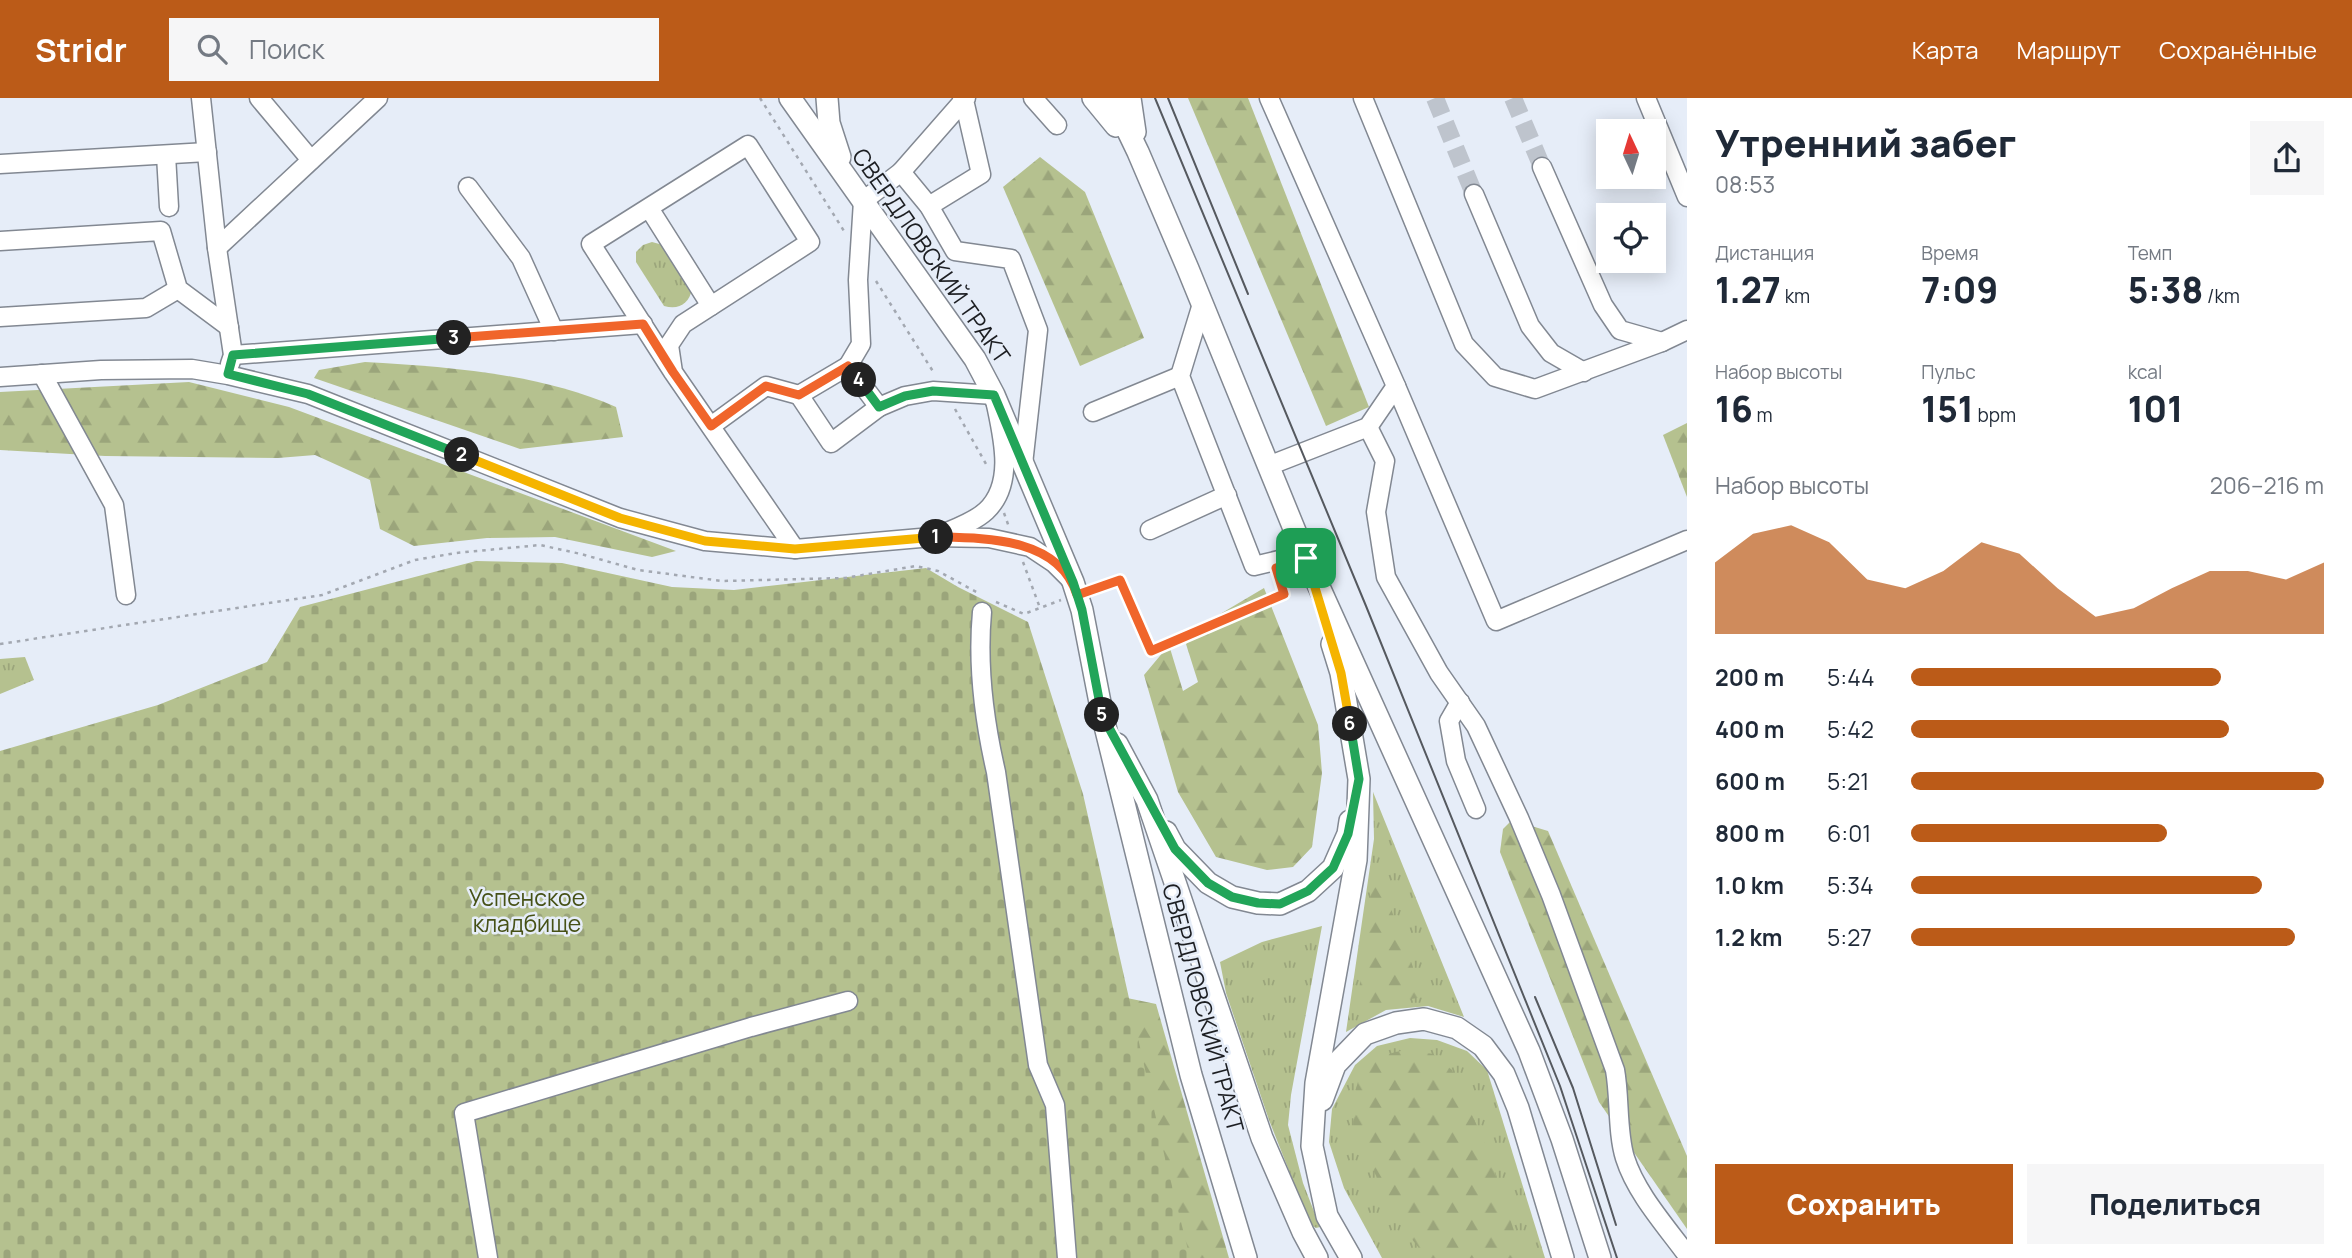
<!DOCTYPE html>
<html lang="ru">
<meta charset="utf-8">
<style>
:root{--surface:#fff;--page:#f6f6f7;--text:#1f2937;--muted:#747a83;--accent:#bb5b18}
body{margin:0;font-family:Manrope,sans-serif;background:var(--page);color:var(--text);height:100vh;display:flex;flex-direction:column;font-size:26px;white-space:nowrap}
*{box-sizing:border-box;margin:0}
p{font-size:23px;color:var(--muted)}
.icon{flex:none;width:38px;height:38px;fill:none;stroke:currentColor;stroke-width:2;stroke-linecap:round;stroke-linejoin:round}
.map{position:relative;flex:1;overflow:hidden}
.details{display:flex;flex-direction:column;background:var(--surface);width:665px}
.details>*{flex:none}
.needle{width:46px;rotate:356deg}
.tools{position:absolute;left:1596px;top:21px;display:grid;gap:14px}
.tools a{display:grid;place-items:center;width:70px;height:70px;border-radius:0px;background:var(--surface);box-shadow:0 4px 18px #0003;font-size:35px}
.pin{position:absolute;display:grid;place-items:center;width:60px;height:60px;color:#fff;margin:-30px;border-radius:14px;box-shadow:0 4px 10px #0006}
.km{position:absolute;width:35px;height:35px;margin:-18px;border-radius:50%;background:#222;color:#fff;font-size:19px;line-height:35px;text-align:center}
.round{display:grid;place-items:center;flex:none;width:74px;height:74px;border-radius:0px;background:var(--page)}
.head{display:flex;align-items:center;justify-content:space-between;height:119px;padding:0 28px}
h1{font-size:38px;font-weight:800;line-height:52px}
.stats{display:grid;grid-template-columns:repeat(3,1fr);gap:10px;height:119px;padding:7px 28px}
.stats div{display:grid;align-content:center}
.stats b{font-size:35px;font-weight:800}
.stats small{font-size:19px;font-weight:400}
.stats p{font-size:19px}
.chart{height:196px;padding:14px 28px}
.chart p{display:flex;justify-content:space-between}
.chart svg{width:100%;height:126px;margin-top:7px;fill:var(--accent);opacity:.7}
.cta{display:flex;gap:14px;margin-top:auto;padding:14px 28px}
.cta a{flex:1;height:80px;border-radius:0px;background:var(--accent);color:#fff;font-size:28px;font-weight:800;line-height:80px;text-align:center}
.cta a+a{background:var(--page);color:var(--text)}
ul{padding:0 28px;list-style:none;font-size:23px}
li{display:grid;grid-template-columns:112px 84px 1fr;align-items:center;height:52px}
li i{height:18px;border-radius:9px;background:var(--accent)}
header{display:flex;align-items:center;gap:42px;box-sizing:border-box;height:98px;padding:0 35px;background:var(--accent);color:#fff}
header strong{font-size:33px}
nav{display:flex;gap:38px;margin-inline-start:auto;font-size:24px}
.search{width:490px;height:63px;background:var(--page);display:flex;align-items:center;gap:18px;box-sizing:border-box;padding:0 24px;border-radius:0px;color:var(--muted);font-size:26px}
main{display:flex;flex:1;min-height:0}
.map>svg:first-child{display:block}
.grass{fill:url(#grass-tufts)}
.forest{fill:url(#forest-firs)}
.cemetery{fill:url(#cemetery-stones)}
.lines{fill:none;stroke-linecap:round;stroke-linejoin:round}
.minor-tunnel{stroke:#bec4cd;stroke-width:18;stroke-dasharray:18 9;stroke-linecap:butt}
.minor-casing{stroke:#828892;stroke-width:21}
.major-casing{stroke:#828892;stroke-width:24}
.path{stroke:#a3a8b1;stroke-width:2.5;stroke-dasharray:3.5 5;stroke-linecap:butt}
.minor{stroke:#fff;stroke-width:18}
.major{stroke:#fff;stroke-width:21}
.tram{stroke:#55595f;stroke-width:2}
.split-1-casing{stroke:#fff;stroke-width:14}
.split-2-casing{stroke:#fff;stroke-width:14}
.split-3-casing{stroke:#fff;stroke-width:14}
.split-4-casing{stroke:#fff;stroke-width:14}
.split-5-casing{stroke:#fff;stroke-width:14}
.split-6-casing{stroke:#fff;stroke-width:14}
.split-7-casing{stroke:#fff;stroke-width:14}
.split-1{stroke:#f0652b;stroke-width:9}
.split-2{stroke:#f5b400;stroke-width:9}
.split-3{stroke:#22a559;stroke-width:9}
.split-4{stroke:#f0652b;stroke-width:9}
.split-5{stroke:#22a559;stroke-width:9}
.split-6{stroke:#22a559;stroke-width:9}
.split-7{stroke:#f5b400;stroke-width:9}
.labels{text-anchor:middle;stroke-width:5;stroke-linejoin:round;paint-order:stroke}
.street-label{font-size:23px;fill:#1c1e22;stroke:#e6edf8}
.park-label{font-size:23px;fill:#465116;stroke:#e6edf8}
</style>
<header>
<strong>Stridr</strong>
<div class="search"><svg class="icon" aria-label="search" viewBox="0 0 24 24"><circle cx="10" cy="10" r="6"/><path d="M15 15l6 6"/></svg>Поиск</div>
<nav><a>Карта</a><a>Маршрут</a><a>Сохранённые</a></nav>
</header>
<main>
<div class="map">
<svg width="1687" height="1160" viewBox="0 0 1687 1160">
<defs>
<pattern id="grass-tufts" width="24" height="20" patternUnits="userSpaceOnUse" patternTransform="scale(1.75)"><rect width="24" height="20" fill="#b5c18f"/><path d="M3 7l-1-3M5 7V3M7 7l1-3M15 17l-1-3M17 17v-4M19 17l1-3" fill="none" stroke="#9ba57b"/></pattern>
<pattern id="forest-firs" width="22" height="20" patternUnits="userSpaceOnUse" patternTransform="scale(1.75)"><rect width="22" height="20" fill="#b5c18f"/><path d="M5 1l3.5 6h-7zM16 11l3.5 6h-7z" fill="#9ba57b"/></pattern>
<pattern id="cemetery-stones" width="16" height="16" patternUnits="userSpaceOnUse" patternTransform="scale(1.75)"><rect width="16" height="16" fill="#b5c18f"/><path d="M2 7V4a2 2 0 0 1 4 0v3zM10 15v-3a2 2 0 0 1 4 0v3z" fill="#9ba57b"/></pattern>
</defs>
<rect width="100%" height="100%" fill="#e6edf8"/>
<g class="grass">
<path d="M652,144L663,147L692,191C689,206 679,212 664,208L636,164V154L643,147Z"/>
<path d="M25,559L34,582L0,596V561Z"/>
<path d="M1373,694L1464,919L1428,908L1386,912L1346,934L1374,741Z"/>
<path d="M1322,828L1291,997L1288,1027L1303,1085L1320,1129L1316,1130L1310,1126L1269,1022L1226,895L1220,864L1262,844Z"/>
<path d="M1410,940L1437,942L1467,953L1487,972L1545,1160H1382L1344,1090L1329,1044L1332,1011L1355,967L1377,948Z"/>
</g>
<g class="forest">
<path d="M1188,0H1248L1369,309L1326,328Z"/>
<path d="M1040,59L1085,94L1144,240L1080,268L1003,89Z"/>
<path d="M365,264C449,269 538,275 616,309L623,339L520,351L314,280L319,272Z"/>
<path d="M189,284L289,309L676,453L652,459L555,439L487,440L414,448L380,431L370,382L315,357L278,360L105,358L0,352V294Z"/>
<path d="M1687,325V399L1663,337Z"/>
<path d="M1264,490L1318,627L1322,675L1312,749L1293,769L1267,772L1216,759L1178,694L1144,577L1169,547L1183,593L1198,584L1186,546L1205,525Z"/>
<path d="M1512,722L1548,733L1687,1058V1131L1599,1004L1500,754L1503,731Z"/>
<path d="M1374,764L1423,899L1357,910Z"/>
<path d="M1103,895L1156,906L1229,1160H1099Z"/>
<path d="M1409,952L1433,956L1452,972L1486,1048L1523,1160H1427L1403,1130L1353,1033L1354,1003L1358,983L1371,963L1395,954Z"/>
</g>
<path class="cemetery" d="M476,463L562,465L672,489L734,492L926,470L958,489L1028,524L1083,696L1165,1060L1190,1160H0V653L158,607L267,564L300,509Z"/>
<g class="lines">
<g class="minor-tunnel">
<path d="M1435,0L1474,96"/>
<path d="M1513,0L1542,69"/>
</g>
<defs>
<g id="minor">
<path d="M201,0L217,150L233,257L230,266"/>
<path d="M259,0L311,62"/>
<path d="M1033,0L1057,27"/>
<path d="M1363,0L1464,246L1495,279L1535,291L1662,244L1687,232"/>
<path d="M1646,0L1687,99"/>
<path d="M166,57L169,109"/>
<path d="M0,66L207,54"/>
<path d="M1542,69L1603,207L1620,232L1662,244"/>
<path d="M901,74L964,2L962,0"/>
<path d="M468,89L521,160L554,233"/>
<path d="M1474,96L1530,228L1551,255L1584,274"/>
<path d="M929,108L981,76L964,2L966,0"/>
<path d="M649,110L711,208"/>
<path d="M0,143L161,133L178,191L229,229"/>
<path d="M217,150L378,0"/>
<path d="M1202,206L1180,278L1254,468L1304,456"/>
<path d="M0,219L146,210L178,191"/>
<path d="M233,257L643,226"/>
<path d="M673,274L669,247L683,226L810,144L748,47L591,146L673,274L795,451"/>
<path d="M42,276L114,407L126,497"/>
<path d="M0,279L101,272L192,271L228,277L308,296L620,420L705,443L795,451L932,439L989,440L1030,449L1054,465L1070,481"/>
<path d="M1396,288L1496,523L1687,442"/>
<path d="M799,297L831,345L879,309"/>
<path d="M1093,314L1180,278"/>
<path d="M711,328L766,288L799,297L848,268"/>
<path d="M1368,329L1385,363L1376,414L1386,479L1439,575L1476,628L1519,720L1551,797L1615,972C1620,999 1617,1035 1625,1060C1636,1095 1665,1127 1687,1157"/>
<path d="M1268,368L1368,329L1396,288L1269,0"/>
<path d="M1150,432L1227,397"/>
<path d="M942,436C956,430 974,424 986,413C1017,384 1001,333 994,297L933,293L905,298L879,309L848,268L861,246L858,182L863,103L901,74L929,108L955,153L1011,161L1038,232L1023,366"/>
<path d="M982,514C977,568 984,622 996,674L1038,967L1055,1007L1067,1160"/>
<path d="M1460,604L1449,623L1456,663L1476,711"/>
<path d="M488,1160L464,1015L751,929L848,903"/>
</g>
<g id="major">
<path d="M790,0L975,261L994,297L1073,484L1082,512L1103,620L1191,977L1246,1160"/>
<path d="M827,0L829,25L840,59"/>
<path d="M1093,0L1116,28"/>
<path d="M1112,0L1138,54L1188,171L1306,460L1529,953L1562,1041L1600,1160"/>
<path d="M1130,0L1135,34"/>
<path d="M1332,546L1341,575L1359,681L1356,762L1316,985L1312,1048L1327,1118L1351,1160"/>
<path d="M1117,646L1147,702L1262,1040L1303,1134L1317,1160"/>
<path d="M1166,734L1175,751L1208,785L1232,799L1258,805L1280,806L1308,793L1333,770L1348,736L1350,723"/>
<path d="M1322,1002L1335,967L1365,936L1396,925L1424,921L1457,930L1483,948L1504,976L1518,1010L1563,1160"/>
</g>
</defs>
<use href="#minor" class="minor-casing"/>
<use href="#major" class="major-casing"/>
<g class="path">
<path d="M760,0L844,133"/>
<path d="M876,183L934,275"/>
<path d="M955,311L986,366"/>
<path d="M1004,415L1009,429"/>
<path d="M1322,452L1334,446"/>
<path d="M1023,464L1040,510"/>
<path d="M1094,491L1120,482L1151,553L1284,496L1279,480"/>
<path d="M996,504L1024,516L1061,502"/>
<path d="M0,546L322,497L415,462L456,455L540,447L581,456L638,472L722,483L845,480L916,468L938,473L980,496"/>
</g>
<use href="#minor" class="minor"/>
<use href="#major" class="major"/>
<g class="tram">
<path d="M1155,0L1366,508L1560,988L1617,1160"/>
<path d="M1168,0L1248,196"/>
<path d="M1535,899L1573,990L1616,1127"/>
</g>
</g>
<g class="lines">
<defs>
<path id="split-1" d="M936,439C985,440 1059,439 1077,497L1120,482L1151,553L1284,496L1276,470L1306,460"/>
<path id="split-2" d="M462,357L620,420L705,443L795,451L936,439"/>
<path id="split-3" d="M454,240L233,257L228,276L308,296L462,357"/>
<path id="split-4" d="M454,240L643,226L673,274L711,328L766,288L799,297L848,268L859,282"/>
<path id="split-5" d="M859,282L879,309L905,298L933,293L994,297L1073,484L1082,512L1102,617"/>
<path id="split-6" d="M1102,617L1175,751L1208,785L1232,799L1258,805L1280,806L1308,793L1333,770L1348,736L1359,681L1350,626"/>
<path id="split-7" d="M1306,460L1341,575L1350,626"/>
</defs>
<use href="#split-1" class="split-1-casing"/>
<use href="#split-2" class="split-2-casing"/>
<use href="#split-3" class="split-3-casing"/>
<use href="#split-4" class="split-4-casing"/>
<use href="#split-5" class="split-5-casing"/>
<use href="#split-6" class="split-6-casing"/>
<use href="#split-7" class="split-7-casing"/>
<use href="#split-1" class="split-1"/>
<use href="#split-2" class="split-2"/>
<use href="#split-3" class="split-3"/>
<use href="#split-4" class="split-4"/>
<use href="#split-5" class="split-5"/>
<use href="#split-6" class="split-6"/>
<use href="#split-7" class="split-7"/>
</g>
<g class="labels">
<g class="street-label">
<text transform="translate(931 158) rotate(55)" y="8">СВЕРДЛОВСКИЙ ТРАКТ</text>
<text transform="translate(1203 910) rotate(75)" y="8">СВЕРДЛОВСКИЙ ТРАКТ</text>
</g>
<g class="park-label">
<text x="527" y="808">Успенское<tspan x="527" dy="26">кладбище</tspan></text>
</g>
</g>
</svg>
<div class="tools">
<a><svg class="needle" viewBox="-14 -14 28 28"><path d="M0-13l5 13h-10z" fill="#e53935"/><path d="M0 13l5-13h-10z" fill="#747a83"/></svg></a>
<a><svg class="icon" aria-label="locate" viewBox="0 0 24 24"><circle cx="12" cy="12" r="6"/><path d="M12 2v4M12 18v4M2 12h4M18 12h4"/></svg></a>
</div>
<div class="pin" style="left:1306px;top:460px;background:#1e9e55"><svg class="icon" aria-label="arrive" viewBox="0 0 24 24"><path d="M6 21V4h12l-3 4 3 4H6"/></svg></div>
<b class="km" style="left:936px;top:439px">1</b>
<b class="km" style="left:462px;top:357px">2</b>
<b class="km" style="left:454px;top:240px">3</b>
<b class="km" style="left:859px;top:282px">4</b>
<b class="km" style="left:1102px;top:617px">5</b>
<b class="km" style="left:1350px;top:626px">6</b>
</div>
<section class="details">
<div class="head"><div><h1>Утренний забег</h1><p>08:53</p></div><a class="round"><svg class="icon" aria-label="share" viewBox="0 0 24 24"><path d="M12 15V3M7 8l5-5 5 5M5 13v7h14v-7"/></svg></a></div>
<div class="stats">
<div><p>Дистанция</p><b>1.27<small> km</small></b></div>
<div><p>Время</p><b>7:09</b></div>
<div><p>Темп</p><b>5:38<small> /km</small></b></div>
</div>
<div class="stats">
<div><p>Набор высоты</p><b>16<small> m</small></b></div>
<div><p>Пульс</p><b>151<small> bpm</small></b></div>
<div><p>kcal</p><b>101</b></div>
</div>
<div class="chart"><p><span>Набор высоты</span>206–216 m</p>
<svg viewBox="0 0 160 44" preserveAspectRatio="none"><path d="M0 44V19L10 9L20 6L30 12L40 25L50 28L60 22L70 12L80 16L90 28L100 38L110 35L120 28L130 22L140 22L150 25L160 19V44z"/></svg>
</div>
<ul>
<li><b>200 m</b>5:44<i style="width:75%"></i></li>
<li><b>400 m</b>5:42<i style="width:77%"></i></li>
<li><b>600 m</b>5:21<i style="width:100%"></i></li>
<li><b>800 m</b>6:01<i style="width:62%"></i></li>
<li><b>1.0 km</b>5:34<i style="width:85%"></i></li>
<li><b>1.2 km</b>5:27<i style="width:93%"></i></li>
</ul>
<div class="cta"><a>Сохранить</a><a>Поделиться</a></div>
</section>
</main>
